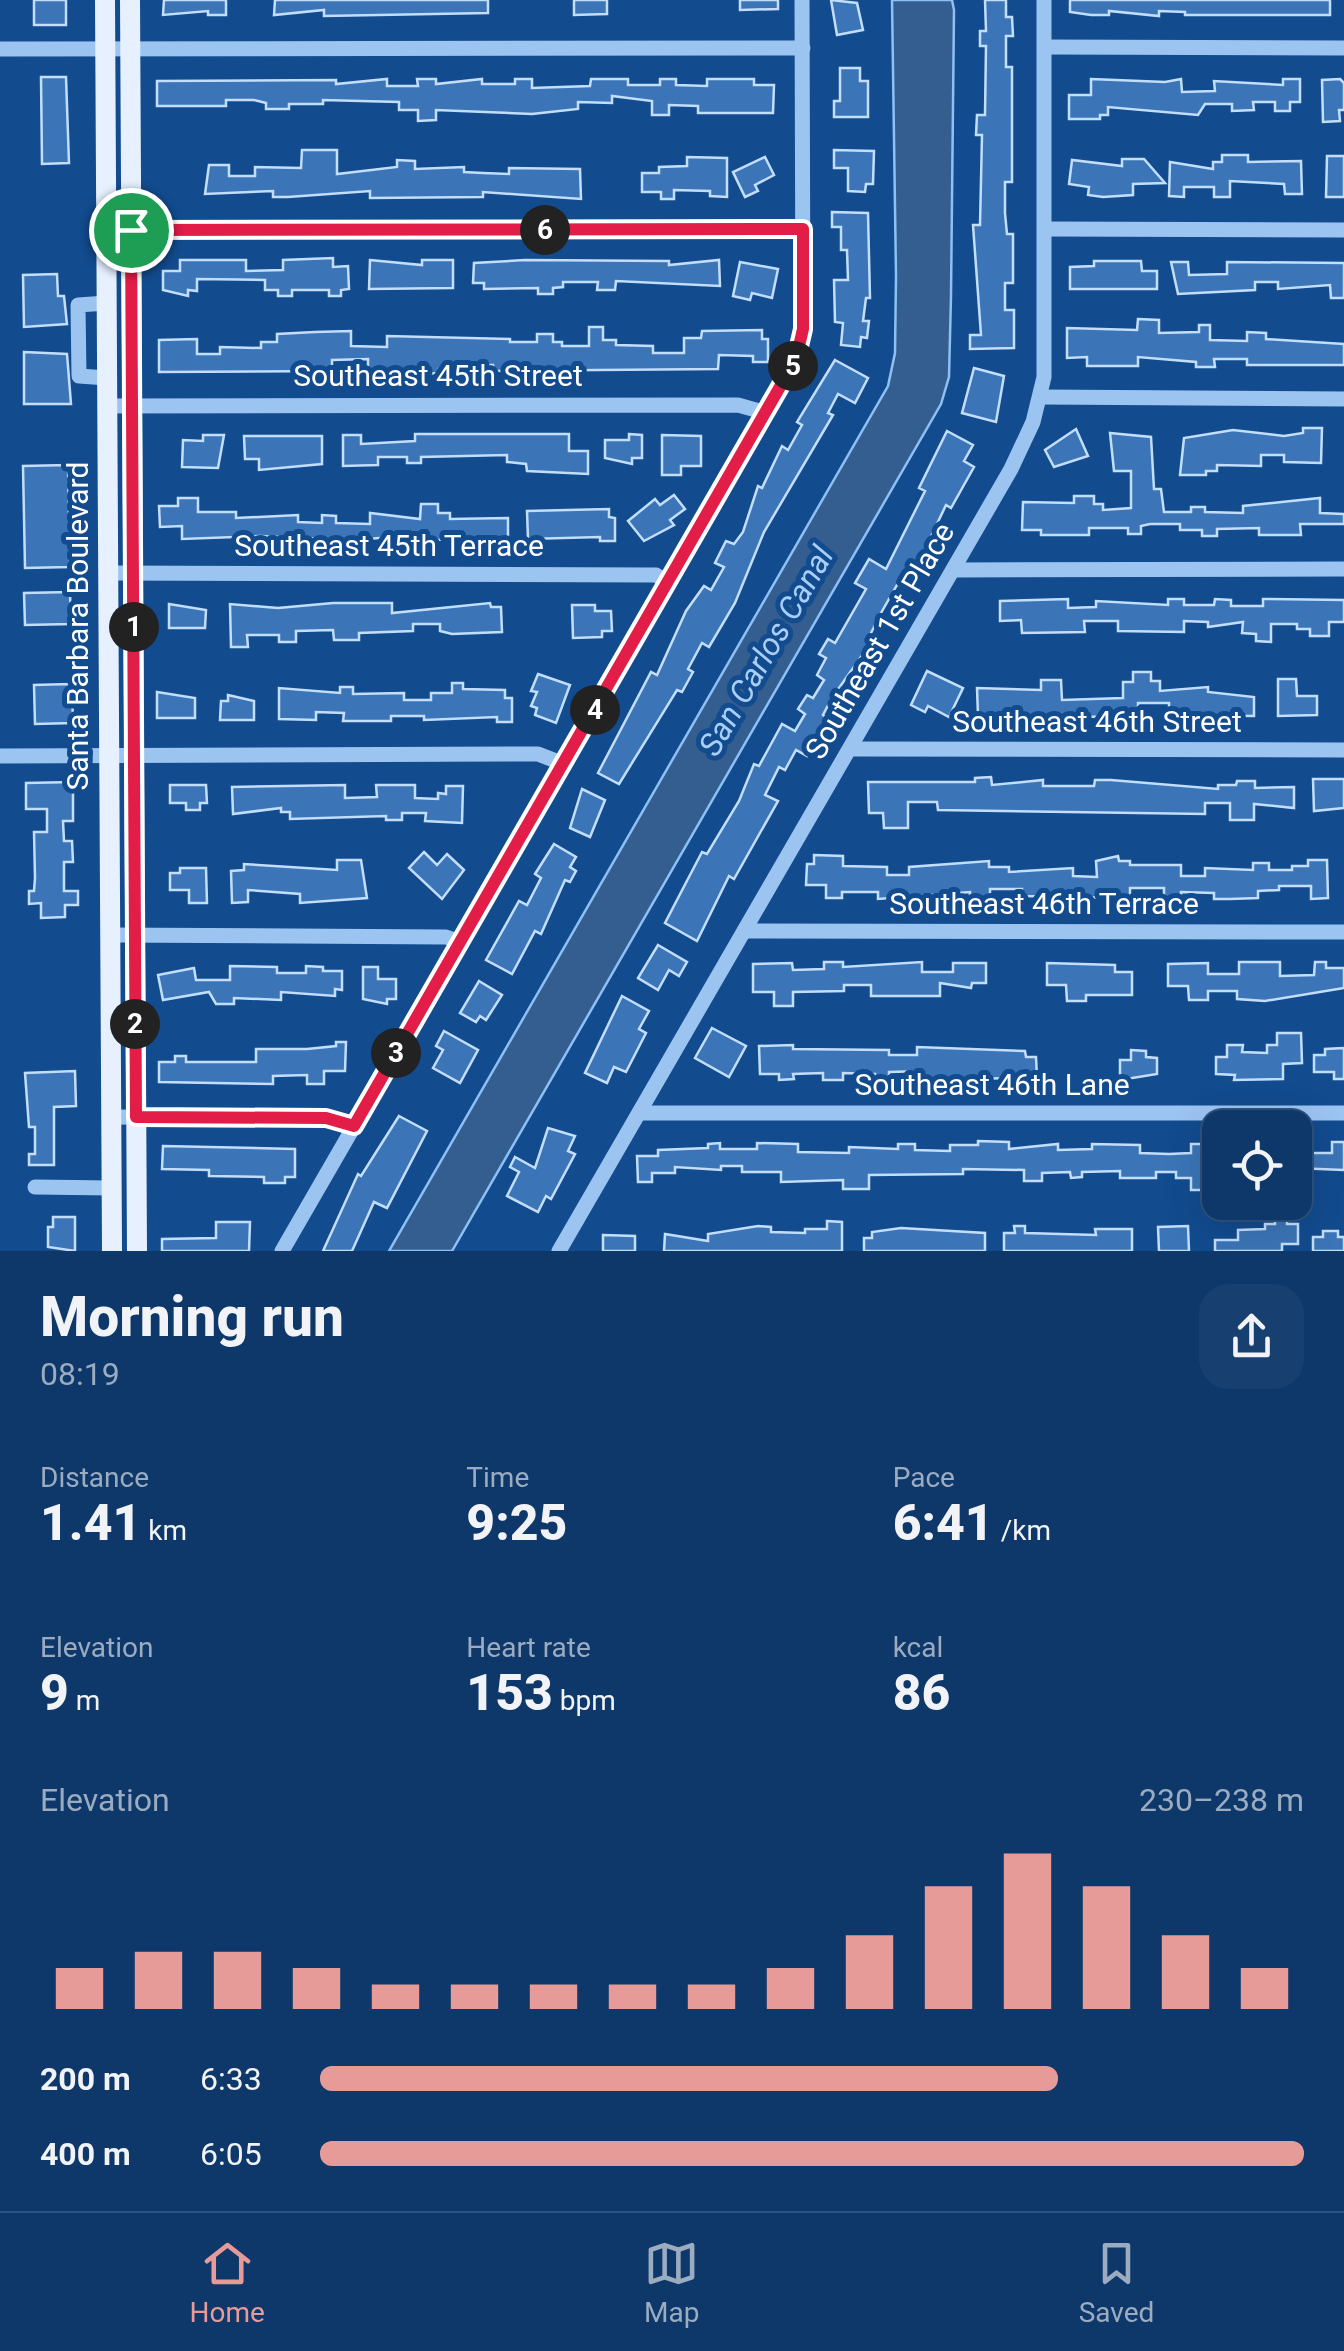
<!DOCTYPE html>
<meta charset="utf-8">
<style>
:root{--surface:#0e386a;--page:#173f70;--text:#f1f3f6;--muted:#9bacc1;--line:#2e527e;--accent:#e69b98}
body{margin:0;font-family:Roboto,sans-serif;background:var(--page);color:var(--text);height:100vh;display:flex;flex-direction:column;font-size:38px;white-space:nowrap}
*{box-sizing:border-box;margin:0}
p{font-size:32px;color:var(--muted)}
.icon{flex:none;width:55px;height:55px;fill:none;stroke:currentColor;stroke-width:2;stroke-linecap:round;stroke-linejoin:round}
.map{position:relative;height:1251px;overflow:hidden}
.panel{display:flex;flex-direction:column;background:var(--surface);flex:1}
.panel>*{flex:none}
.fabs{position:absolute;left:1202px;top:1110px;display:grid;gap:20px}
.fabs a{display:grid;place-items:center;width:110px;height:110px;border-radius:20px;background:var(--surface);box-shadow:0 10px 40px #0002,0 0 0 2px var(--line);font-size:50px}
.pin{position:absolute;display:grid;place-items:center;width:85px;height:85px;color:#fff;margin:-42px;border:5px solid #fff;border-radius:50%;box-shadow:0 2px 10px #0007}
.km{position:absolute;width:50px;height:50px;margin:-25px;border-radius:50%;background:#222;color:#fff;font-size:28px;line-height:50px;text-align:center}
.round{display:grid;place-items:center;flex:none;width:105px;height:105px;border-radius:30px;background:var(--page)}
.overview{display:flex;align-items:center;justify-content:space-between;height:170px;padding:0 40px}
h1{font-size:55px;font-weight:800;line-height:75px}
.metrics{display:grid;grid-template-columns:repeat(3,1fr);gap:15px;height:170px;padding:10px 40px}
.metrics div{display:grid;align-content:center}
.metrics b{font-size:50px;font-weight:800}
.metrics small{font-size:28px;font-weight:400}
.metrics p{font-size:28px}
.chart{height:280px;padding:20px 40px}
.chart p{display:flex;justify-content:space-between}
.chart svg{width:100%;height:180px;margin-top:10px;stroke:var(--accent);stroke-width:6}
ul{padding:0 40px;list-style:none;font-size:32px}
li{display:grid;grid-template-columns:160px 120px 1fr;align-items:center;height:75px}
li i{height:25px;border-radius:12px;background:var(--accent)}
.tabs{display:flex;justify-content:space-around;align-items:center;height:140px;border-top:2px solid var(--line);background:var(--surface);font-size:28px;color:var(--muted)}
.tabs a{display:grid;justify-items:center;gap:5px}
.tabs .selected{color:var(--accent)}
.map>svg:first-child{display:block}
.water{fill:#345e8f;stroke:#8dc0f5;stroke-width:2.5}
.building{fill:#3b75b7;stroke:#c3defc;stroke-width:2.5}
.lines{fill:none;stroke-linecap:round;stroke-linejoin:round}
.minor{stroke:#9cc4f1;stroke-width:15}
.major{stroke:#e6f0ff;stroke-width:20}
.route-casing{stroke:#fff;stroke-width:20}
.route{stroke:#e11d48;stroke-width:12}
.labels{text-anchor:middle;stroke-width:10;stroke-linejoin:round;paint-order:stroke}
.street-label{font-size:30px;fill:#fff;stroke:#124b8e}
.water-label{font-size:32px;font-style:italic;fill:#a8cef9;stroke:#124b8e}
</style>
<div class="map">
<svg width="1344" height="1251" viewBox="0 0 1344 1251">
<rect width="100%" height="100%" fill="#124b8e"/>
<path class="water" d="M892,0H952L954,10L951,296L949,377L941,404L452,1251H389L888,386L895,353L896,276Z"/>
<g class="building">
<rect x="34" y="0" width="32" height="25"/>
<path d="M164,0H226V15H208V11L163,15Z"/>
<path d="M275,0H488V13L324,16V10L274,15Z"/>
<path d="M574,0H607V14L574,15Z"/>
<path d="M740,0H778V9L740,10Z"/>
<path d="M831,0L857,3L863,30L837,35Z"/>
<path d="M985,0H1006V17H1012L1013,36H1006V67H1012V182H1005V213L1007,234H1013V283H1005V310H1014V348L970,349V335H981L973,225H980L982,135H976L977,115H985L986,46H980V31H986Z"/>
<path d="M1070,0H1330V15H1185V12L1159,11V16L1109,11V15H1091L1070,12Z"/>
<path d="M840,68H860V81H868V117H834V101H840Z"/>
<path d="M41,77H66L69,163L42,164Z"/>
<path d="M387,79V86H418L417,79H436V84L482,79V84H515V79H532V88L590,86L591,79H628V85H660V79H676V85L707,86V79H754V85H774L773,113H698V106L669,105V115H652V101L612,96V103L578,102V109L532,114L436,110V120L418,121V110H399V102L323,100V104H289V109H266V103L254,100H226V106H157V81L336,80V84Z"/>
<path d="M1091,79L1165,82L1181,79L1182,92L1215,91L1214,81L1283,85V79H1300V102H1290V111H1275V102H1253L1254,110L1232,111V104H1205L1198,115L1108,107V115H1100V119H1069V95H1091Z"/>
<path d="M1340,79L1344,83V110H1339L1340,121L1323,122L1322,80Z"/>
<path d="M302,150H337V174L397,167V160L415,161V169L464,167V172L483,173L509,174V168L580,169L581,199L483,192V197L370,198V191L288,197H273V191L205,194L209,165H229V176H255V167L301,168Z"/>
<path d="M834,150L874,151L873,184H866L865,192L848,191V168H834Z"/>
<path d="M1222,155H1248V162L1301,161L1302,194H1285L1284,184L1230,181V197H1214V187H1184V197L1169,196L1170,162L1213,169V162H1222Z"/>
<path d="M1327,156H1344V197H1326Z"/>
<path d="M687,157L727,158V197L710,196V191L674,190V199H661V192H642V173H659V167L687,166Z"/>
<path d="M765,157L774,175L755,185L758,191L745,197L733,172Z"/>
<path d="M1122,159H1144L1165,183L1133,184V195L1103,197L1088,195L1089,187L1069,184L1072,160L1122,166Z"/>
<path d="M832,212L868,213L870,298H866L863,321H869L867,338L861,337L860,347L841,345L843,323L835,322L834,280H848L847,250H841V227H832Z"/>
<path d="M333,258V267L348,266L349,289L341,290V296H329V290H292V296H278V290H265V280L197,279V291L188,290V296L163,290V271H180V260H246V271L283,270V260Z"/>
<path d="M370,260L422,265V260H453V288L369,289Z"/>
<path d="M525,260L669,261V265L719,260L720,286L616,281L615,290H597L598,282H563V287L553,288V294H538V288L484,289V283H473L474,263Z"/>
<path d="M1094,261H1141L1142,271H1157V289H1070V267L1094,266Z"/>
<path d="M740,262L778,269L772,298L752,293L750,300L733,296Z"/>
<path d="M1171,262H1188L1189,275L1227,274V262L1344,263V298H1331L1330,285L1278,289V282H1255V290L1178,294Z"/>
<path d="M57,274L58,296H64L67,324L24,327L23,275Z"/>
<path d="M1138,319L1159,320V333L1199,332V325H1210V340L1247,341V332L1266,333V339L1344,344V365H1247V359H1214L1215,367H1196V362L1138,357V366H1087V357L1067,358V328L1137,330Z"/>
<path d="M589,327H603V340H616V345L653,346V353H684V338H701L702,331L762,330V339H768V362H753V356L719,355L718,369L493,371V365H459L460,369H439V373L417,374L368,369V359L332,360V371L159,372V340L197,339V354H220V347L261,348V342H277V334L315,332L351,331V346L387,347V336L510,339V342H537V334H553V342H562V346H589Z"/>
<path d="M24,352L67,354L71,404H24Z"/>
<path d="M835,360L868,378L855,403L838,394L828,413L833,415L764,532L735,603L709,647L702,643L688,669L693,672L682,692L677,690L619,784L598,773L651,672L657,675L686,611L704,586L711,590L724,567L715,563L726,541L734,544L743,532L758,486L762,488L782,446L788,450L802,425L797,422Z"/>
<path d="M974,368L1004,376L996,422L962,413Z"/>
<path d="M1303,428H1322L1321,463L1284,462V455H1261V466L1217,465V471H1206V475H1180L1184,438L1233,430L1284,436L1303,433Z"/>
<path d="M1076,429L1088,456L1054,467L1045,450Z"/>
<path d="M947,431L973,445L964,461L974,467L951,508L946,505L918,564L904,585H897L881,613L870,635L875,637L832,698L823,715L828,719L807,756L796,750L785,770L779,767L765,795L778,801L734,879L729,876L697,941L665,923L702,852L707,854L739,801L754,764L759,766L782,724L795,731L805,714L798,709L807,695L813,698L824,680L817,675L826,658L819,654L828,639L835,643L866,589L855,583L869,559L886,569L925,491L919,488Z"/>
<path d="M1110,433L1151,437L1154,489H1161L1164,512H1191V507H1205V512L1243,513V506L1320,498V513L1344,514V524H1300L1301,535H1259V528L1217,529V536H1202V530H1180V524H1150L1141,526V534H1128V528H1089V535H1041V530H1022L1023,502L1074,503V496H1094V504H1103V510L1131,508V471H1114Z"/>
<path d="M415,434H569V451H588V474L527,471L526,464L507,462V455L421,457V463H407V457H378V465L343,466V435H361V444L415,441Z"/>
<path d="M629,434L642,435V458H632V464L605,458V440H629Z"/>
<path d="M203,435H224L218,468L182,467L183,440L203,441Z"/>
<path d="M662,435L701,436V466H681V475H662Z"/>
<path d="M244,436H322V464L259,470V459H245Z"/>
<path d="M68,465L70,567L25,568L23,466Z"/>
<path d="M674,495L685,509L670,520L674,525L644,541L628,521L655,499L660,505Z"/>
<path d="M178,498H198V512H236V518L298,515V522L322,523V515L336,516V523L370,524V513L420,519L421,504H438V513H450V519L508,518V539L420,540V535L353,540L260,536L182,539V526L160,527L159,506H178Z"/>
<path d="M609,509V517L615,518V541H600V537L528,539L527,511Z"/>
<path d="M70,592L71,624L25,625L24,593Z"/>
<path d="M1068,599V608L1096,607V601L1168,605V599H1184V605H1214L1215,599L1231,600V606H1263V599L1344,600V622H1329V636H1310V629H1297V624H1271V642L1256,641V634L1242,633L1243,622L1208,627V622L1184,621V632L1118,631V621H1084L1085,632L1022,633L1021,620L1000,621V601Z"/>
<path d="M333,603H392V613L490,603L491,607H501L502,632L452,634L440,631V624H413V631L359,633V640H334L333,630L296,631V642H279V635H247L248,647H231L230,604L278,608Z"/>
<path d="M169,604L206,610L205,628H169Z"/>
<path d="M572,605H595V611H611L612,631H602V637L573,638Z"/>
<path d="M927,671L963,688L949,717L928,706L925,712L911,705Z"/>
<path d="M1133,672H1151V681H1160V691L1208,687V692L1254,697V716L1169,715V703H1138V717L978,716L977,688L1041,690V680H1061L1062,700L1123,698V682H1133Z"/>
<path d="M538,674L570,685L556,723L535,715L537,708L531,706L537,692L531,691Z"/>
<path d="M1278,679H1296L1297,696H1317V715L1278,716Z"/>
<path d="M452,683H463V689L505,690V698H512V722H497V717L424,720V716H391V721H343L344,713L316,712V720L279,719V688L340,693V687H353V694L404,693V700H431V693H452Z"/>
<path d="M70,684L74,723L35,724L34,685Z"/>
<path d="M157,692L195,698V718H157Z"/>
<path d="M228,695L254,701V720H220L221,701H228Z"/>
<path d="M991,777L992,785L1043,780V786H1094L1095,780H1111L1218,789V785H1236L1237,781H1255V788L1294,787V808L1254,804V820H1230V803H1205V814L938,810L937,802H908V828H884L883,813H869L868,782H975V778Z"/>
<path d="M1313,779H1344V808L1314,811Z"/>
<path d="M73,782V821H63L64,841H72L73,862H64V891H78V905H65V917L41,918V903L29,904V891H34L35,878L34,832H47V809H26V783Z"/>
<path d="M170,785H206L207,803H200V810H186V803H170Z"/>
<path d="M345,785V798L377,797L376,785H415V798L438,799V793L446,794V786H463L462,823L425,821L426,813H402V820H386V816L290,819V812H281V808L233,814L232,787Z"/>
<path d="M582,789L605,800L590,837L570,828Z"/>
<path d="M554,844L576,857L570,867L576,871L570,882L565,880L541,934L535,931L512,974L486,960L519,901L527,905L541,878L535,874Z"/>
<path d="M424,852L437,865L447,854L464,870L442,899L409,868Z"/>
<path d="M814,855L843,856V866L887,867V875H909V867L989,861V867H1009V872L1073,868V876L1097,877L1096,861L1118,856L1119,861H1130V865H1181V876H1205V868L1253,870V863H1269V870H1292V866H1308V860H1327L1328,898L1311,899V886H1279V890L1258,891V898L1230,899H1214V893L1181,892V898L1164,899V888H1130V898L1022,896V889H990V898H970V892L878,899V892H842V898H826V885H806L807,864H814Z"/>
<path d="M337,860H361L367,898L300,903V894L248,890V902L232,903L231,871L244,870V864L337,870Z"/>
<path d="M180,868H206L207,903H189V890H170V873H180Z"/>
<path d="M658,945L687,962L679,976L669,970L658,990L638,978Z"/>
<path d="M824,962H843V967L922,962V972H953V963H986V983H972L971,988L940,983V996H871V985H844V991L793,992V1006H774V992H753V964L792,963L793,970L824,969Z"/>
<path d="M1239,962H1280V976L1314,975L1315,962H1326V968H1344V988L1265,1001L1237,999V991H1208V1000H1189L1188,986H1168V964L1208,963V974H1239Z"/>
<path d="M1047,963L1115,965V972H1132V995H1086V1001H1067L1066,985H1047Z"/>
<path d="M230,966L277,967V973H306V966L323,967V971H342V990L335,989V996L281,992V1000L234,998V1004H216L209,992L163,1000L158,975L194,968L196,980H230Z"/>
<path d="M363,967H378V979H396V999H387V1004L363,999Z"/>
<path d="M479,981L502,995L486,1020L480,1016L476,1022L460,1013Z"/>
<path d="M622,996L649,1011L639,1029L646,1033L626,1072L614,1067L607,1083L585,1073Z"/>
<path d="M712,1028L746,1046L729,1077L695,1058Z"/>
<path d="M444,1031L478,1050L460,1083L433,1068L443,1050L436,1046Z"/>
<path d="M1277,1033H1301L1302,1063L1283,1064V1079L1234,1080L1235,1075L1216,1074V1057H1227V1045H1243L1242,1052L1267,1053V1045H1277Z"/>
<path d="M336,1042H346L345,1071H324V1084H307V1075L273,1076V1084L159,1082V1062H175V1056H186V1062H256V1049H307L336,1046Z"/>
<path d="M793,1045V1049L889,1050V1055H917V1047L1025,1051L1026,1057H1036L1037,1078L924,1079L923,1071L889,1072V1082H875V1074L843,1073V1080H823V1073L793,1074L794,1079L779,1080V1074H760L759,1046Z"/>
<path d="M1344,1048V1079H1334V1072H1314V1055H1325V1049Z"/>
<path d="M1131,1050L1146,1051V1057L1157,1058V1074L1120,1080V1060H1131Z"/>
<path d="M75,1071L76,1106L54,1107V1165H29V1154H35V1127H29L25,1073Z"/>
<path d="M399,1116L427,1131L387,1208L374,1202L352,1251H323L358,1174L361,1176Z"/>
<path d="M548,1128L575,1136L568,1151L575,1154L551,1199L546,1196L538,1212L507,1196L519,1172L510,1167L515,1157L535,1168Z"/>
<path d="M978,1141L1009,1142V1149L1058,1144V1150L1092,1149V1144L1140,1145V1153L1169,1154L1191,1153V1144H1204V1154H1220V1178H1204V1190H1191V1178H1176V1172H1156V1178H1120V1171L1082,1172V1177L1071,1178L1070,1172L1042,1173V1181H1024V1170L963,1169V1174L869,1175V1189H843V1180L781,1182V1172H742V1166H721V1170L675,1167V1173H652V1182H638L637,1156H658V1150L708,1148V1144L720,1143V1149H757V1143L798,1144V1152L849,1153V1147L898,1149V1144H915V1150L950,1151V1145H978Z"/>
<path d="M1332,1142H1344V1170L1295,1168V1153H1332Z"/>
<path d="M163,1146L295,1149V1177H285V1183H264V1177L209,1176V1170L162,1169Z"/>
<path d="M1275,1215H1287V1224H1298V1244H1282V1251H1215V1240H1238V1230L1265,1229V1224H1275Z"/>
<path d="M53,1217H75V1251L48,1247V1227H53Z"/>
<path d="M827,1221L842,1222V1251H664L665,1234L708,1241V1234L758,1226L771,1227V1232L805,1233V1229H827Z"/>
<path d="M216,1222H250L249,1251H162V1239L216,1238Z"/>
<path d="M1014,1226H1025V1233L1096,1235L1095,1229H1132V1251H1004V1233H1015Z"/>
<path d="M1188,1226L1189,1251H1159L1158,1227Z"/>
<path d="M901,1228L985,1233V1251H864V1238H872V1232Z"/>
<path d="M1323,1231H1338V1237H1344V1251H1313V1237H1323Z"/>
<path d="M603,1235L635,1236V1251H603Z"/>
</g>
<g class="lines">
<g class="minor">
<path d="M1046,47L1344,48"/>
<path d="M0,49L803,48"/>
<path d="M1045,229L1344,230"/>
<path d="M106,230L803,229"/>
<path d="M107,303L78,305L79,376L107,378"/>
<path d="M1040,397L1344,399"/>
<path d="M107,406L738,405L767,413"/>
<path d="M953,570L1344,569"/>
<path d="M108,573L656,575L668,583"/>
<path d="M850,749L1344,750"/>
<path d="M0,756L538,754L564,764"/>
<path d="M744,931L1344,932"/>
<path d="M110,935L446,937L461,942"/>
<path d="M639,1113H1344"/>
<path d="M111,1117L326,1118L355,1126"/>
<path d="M35,1187L111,1188"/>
<path d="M282,1251L797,359L803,329L802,0"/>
<path d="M559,1251L1011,469L1033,422L1044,377V0"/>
</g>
<g class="major">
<path d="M105,0L112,1251"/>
<path d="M130,0L137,1251"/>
</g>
</g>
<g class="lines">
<defs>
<path id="route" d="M803,229V329L796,359L354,1126L326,1118L136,1117L131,230Z"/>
</defs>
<use href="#route" class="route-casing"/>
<use href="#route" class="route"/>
</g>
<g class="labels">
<g class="street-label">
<text x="438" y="386">Southeast 45th Street</text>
<text x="389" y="556">Southeast 45th Terrace</text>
<text transform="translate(78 626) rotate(-90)" y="10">Santa Barbara Boulevard</text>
<text transform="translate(880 641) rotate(-60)" y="10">Southeast 1st Place</text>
<text x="1097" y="732">Southeast 46th Street</text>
<text x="1044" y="914">Southeast 46th Terrace</text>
<text x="992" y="1095">Southeast 46th Lane</text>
</g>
<g class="water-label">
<text transform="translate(766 651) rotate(-60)" y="11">San Carlos Canal</text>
</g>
</g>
</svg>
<div class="fabs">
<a><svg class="icon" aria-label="locate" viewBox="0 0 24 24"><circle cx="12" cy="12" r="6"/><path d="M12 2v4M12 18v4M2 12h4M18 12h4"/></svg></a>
</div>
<div class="pin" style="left:131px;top:230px;background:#1e9e55"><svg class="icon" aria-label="arrive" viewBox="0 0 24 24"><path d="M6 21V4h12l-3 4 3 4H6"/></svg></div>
<b class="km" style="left:134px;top:627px">1</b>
<b class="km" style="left:135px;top:1024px">2</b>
<b class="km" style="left:396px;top:1053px">3</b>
<b class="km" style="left:595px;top:710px">4</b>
<b class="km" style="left:793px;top:366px">5</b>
<b class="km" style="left:545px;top:230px">6</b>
</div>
<section class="panel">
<div class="overview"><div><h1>Morning run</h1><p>08:19</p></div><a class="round"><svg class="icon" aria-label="share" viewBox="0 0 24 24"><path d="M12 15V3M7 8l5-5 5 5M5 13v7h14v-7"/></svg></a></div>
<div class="metrics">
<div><p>Distance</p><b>1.41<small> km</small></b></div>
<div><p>Time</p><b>9:25</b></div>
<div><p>Pace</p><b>6:41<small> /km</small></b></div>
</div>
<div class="metrics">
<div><p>Elevation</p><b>9<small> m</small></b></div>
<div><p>Heart rate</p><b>153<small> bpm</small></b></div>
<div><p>kcal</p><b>86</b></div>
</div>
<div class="chart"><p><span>Elevation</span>230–238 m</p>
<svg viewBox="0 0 160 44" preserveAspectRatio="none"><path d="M5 44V34M15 44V30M25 44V30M35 44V34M45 44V38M55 44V38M65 44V38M75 44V38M85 44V38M95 44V34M105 44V26M115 44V14M125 44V6M135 44V14M145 44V26M155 44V34"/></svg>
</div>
<ul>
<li><b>200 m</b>6:33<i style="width:75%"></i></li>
<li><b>400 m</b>6:05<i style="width:100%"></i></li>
</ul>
</section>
<nav class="tabs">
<a class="selected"><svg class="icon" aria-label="home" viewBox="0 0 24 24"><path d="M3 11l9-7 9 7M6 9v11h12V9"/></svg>Home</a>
<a><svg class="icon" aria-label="map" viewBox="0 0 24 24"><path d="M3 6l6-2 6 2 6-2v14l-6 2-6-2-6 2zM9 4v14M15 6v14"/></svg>Map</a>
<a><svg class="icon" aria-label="saved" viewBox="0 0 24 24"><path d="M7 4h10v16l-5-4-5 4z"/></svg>Saved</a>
</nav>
